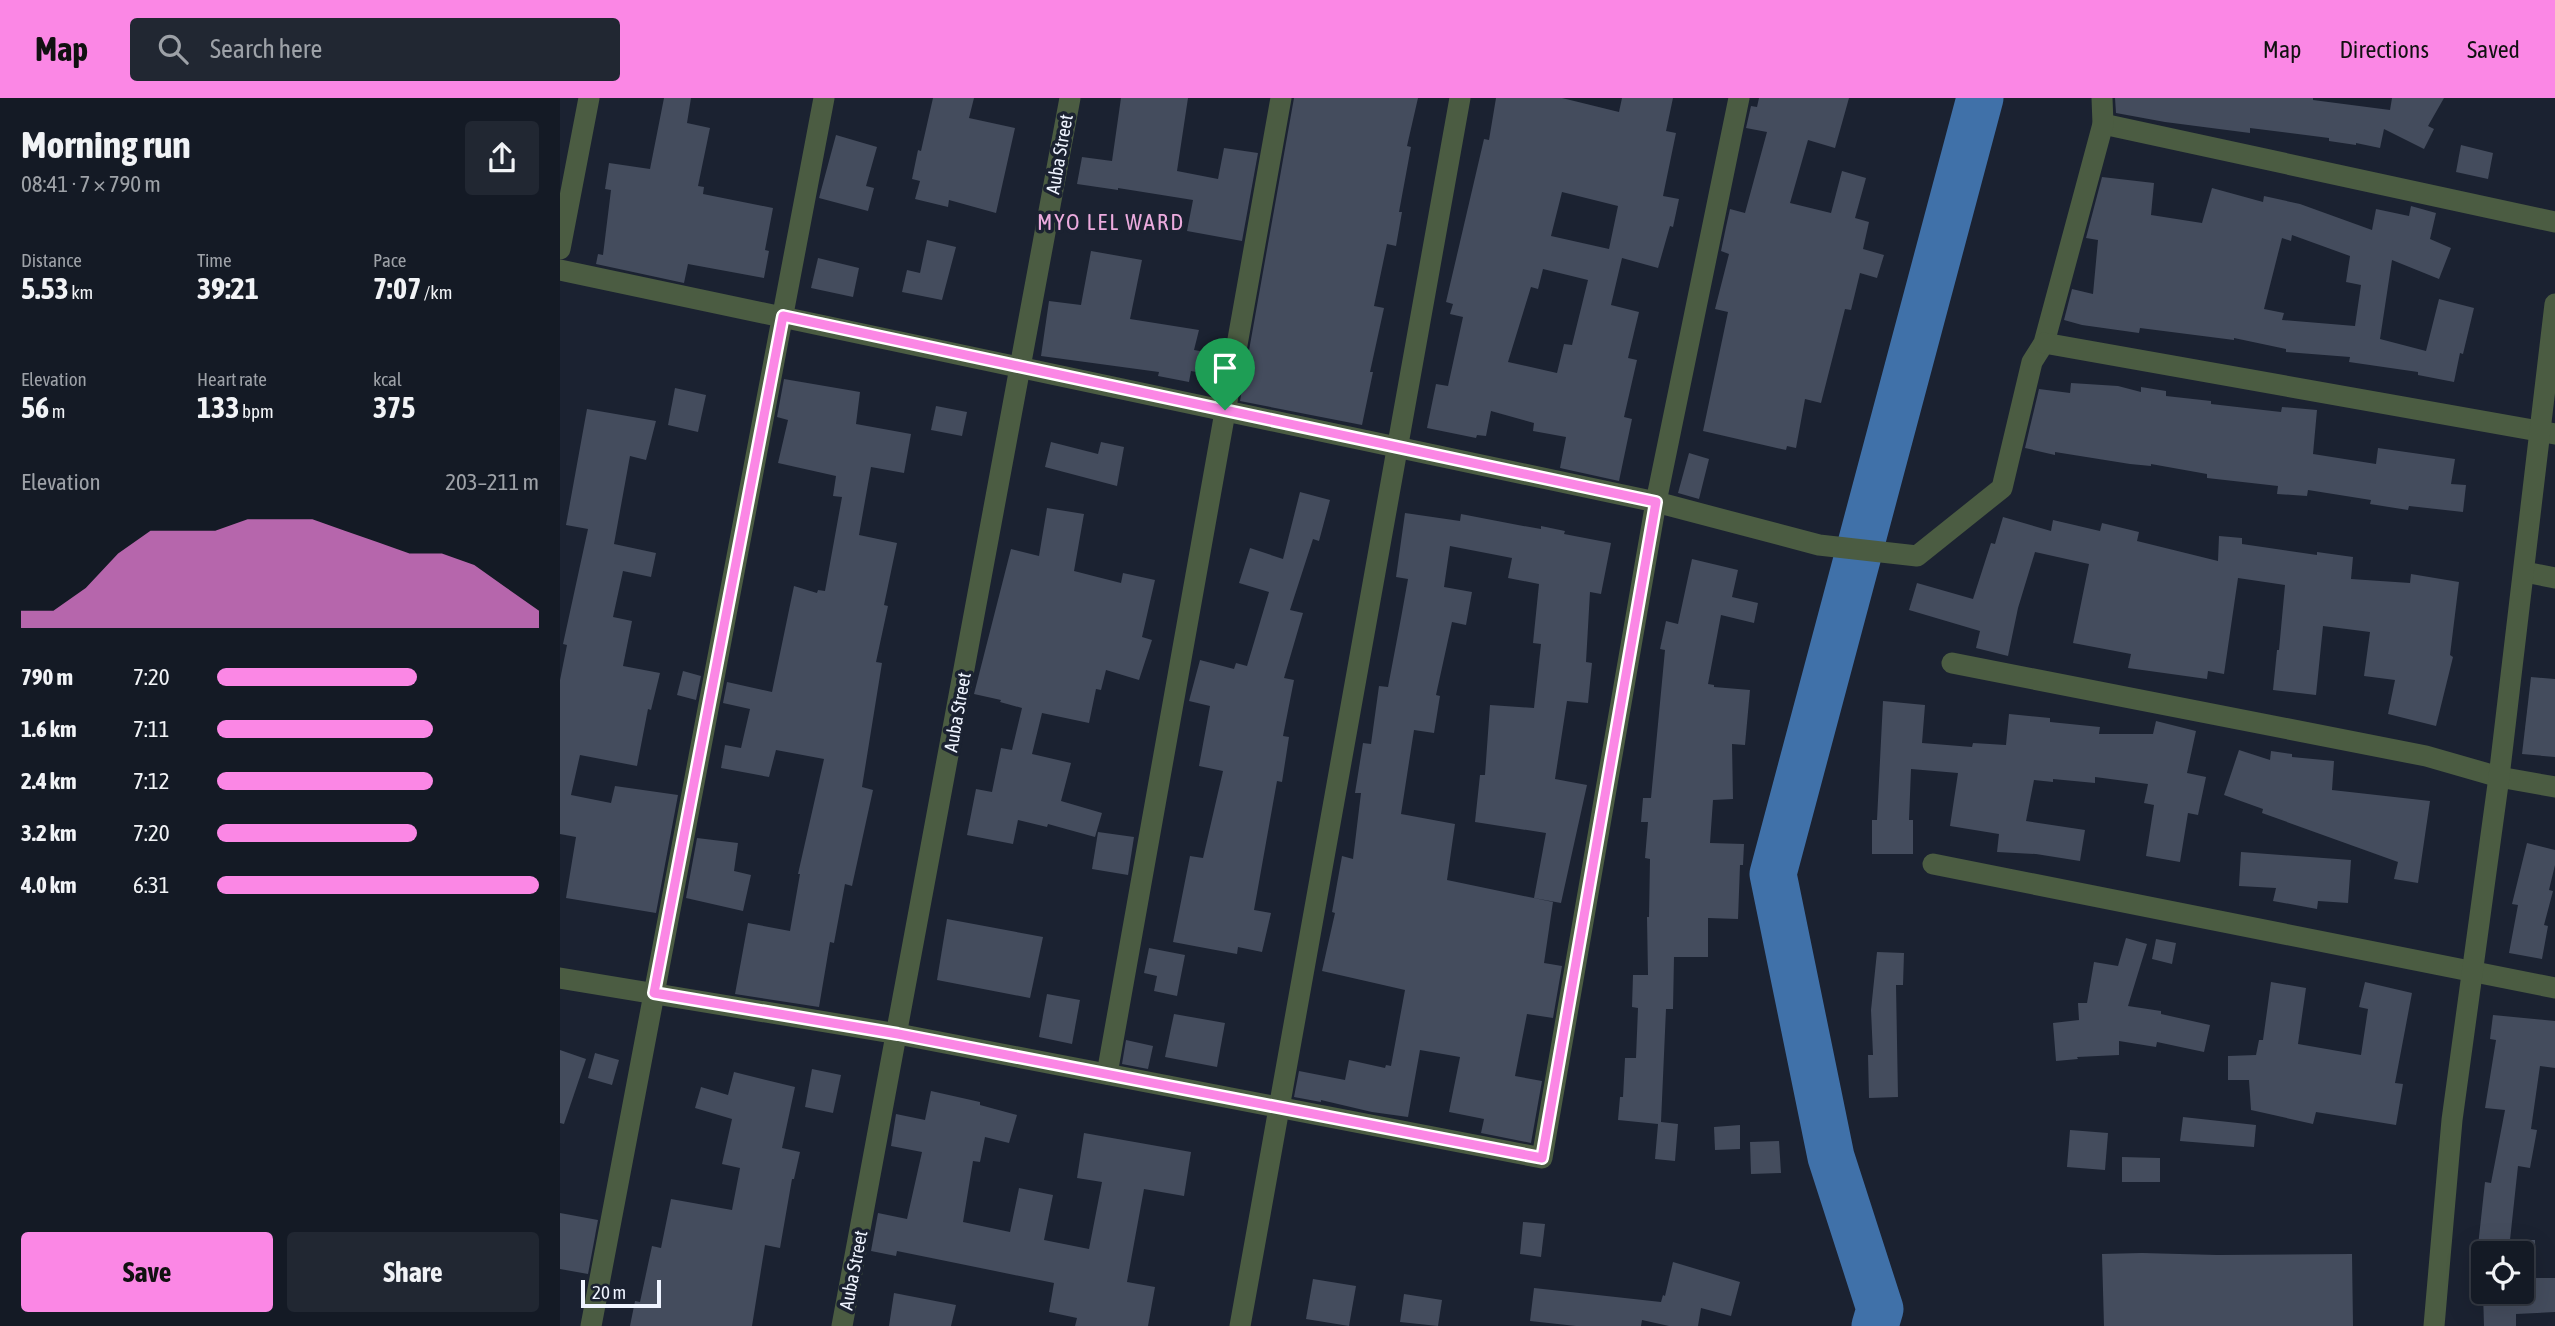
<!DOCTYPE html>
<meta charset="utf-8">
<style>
:root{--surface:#141a25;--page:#212732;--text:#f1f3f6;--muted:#9da1a7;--line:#333842;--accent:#fb87e5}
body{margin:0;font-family:"Asap Condensed",sans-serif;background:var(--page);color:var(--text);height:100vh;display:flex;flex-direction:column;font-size:26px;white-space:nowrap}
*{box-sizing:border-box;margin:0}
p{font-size:23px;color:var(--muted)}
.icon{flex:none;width:38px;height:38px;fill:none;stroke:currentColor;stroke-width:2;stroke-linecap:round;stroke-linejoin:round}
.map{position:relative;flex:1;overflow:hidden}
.panel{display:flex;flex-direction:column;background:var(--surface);width:560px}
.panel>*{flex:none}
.fabs{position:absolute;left:1911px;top:1143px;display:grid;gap:14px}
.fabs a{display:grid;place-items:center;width:63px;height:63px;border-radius:7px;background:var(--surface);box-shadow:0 7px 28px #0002,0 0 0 2px var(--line);font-size:35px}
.scale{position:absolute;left:21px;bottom:18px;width:80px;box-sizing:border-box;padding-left:7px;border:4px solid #eff4ff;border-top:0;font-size:19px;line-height:24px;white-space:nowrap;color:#eff4ff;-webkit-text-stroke:5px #1b2231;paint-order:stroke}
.pin{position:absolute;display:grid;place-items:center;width:60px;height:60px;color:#fff;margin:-72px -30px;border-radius:50% 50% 50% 0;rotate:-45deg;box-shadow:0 0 7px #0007}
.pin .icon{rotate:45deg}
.round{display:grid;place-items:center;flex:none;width:74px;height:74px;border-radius:7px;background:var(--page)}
.head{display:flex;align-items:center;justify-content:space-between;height:119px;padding:0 21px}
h1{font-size:38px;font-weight:700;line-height:52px}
.figures{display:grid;grid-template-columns:repeat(3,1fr);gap:10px;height:119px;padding:7px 21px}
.figures div{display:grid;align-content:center}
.figures b{font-size:30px;font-weight:700}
.figures small{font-size:19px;font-weight:400}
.figures p{font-size:19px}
.chart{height:196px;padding:14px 21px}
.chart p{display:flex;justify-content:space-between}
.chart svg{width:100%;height:126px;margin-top:7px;fill:var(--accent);opacity:.7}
.primary-button{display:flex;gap:14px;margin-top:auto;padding:14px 21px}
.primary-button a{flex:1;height:80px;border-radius:7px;background:var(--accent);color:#111;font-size:28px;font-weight:700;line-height:80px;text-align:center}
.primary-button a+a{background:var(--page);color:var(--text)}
ul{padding:0 21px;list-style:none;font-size:23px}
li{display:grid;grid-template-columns:112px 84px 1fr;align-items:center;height:52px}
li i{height:18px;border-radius:9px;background:var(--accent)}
header{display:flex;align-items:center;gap:42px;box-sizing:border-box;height:98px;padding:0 35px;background:var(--accent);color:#111}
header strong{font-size:33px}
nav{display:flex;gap:38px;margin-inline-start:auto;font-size:24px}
.search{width:490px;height:63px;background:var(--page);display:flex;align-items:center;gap:18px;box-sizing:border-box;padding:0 24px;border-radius:7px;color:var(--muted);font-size:26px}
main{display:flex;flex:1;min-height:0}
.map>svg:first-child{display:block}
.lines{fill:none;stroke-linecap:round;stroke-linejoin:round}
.river{stroke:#4071a9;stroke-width:47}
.building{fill:#444c5d;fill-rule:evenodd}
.street{stroke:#4b5c42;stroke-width:21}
.route-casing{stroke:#fff;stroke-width:14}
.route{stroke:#fb87e5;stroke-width:9}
.labels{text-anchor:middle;stroke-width:7;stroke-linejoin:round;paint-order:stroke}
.street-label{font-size:19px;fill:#eff4ff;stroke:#1b2231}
.quarter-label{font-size:23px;letter-spacing:2px;fill:#ecabde;stroke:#1b2231}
</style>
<header>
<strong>Map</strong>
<div class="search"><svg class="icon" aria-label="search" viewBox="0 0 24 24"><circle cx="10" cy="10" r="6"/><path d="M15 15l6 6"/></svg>Search here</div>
<nav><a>Map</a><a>Directions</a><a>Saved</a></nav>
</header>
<main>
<section class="panel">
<div class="head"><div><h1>Morning run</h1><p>08:41 · 7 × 790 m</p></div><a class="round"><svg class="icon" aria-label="share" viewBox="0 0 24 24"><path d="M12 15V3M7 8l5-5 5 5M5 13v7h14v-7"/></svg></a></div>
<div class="figures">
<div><p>Distance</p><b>5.53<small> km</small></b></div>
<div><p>Time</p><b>39:21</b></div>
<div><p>Pace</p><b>7:07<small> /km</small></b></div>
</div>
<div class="figures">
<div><p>Elevation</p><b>56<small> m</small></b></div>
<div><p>Heart rate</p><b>133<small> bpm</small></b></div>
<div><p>kcal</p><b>375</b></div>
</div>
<div class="chart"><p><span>Elevation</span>203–211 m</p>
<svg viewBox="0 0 160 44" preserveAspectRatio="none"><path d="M0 44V38L10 38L20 30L30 18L40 10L50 10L60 10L70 6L80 6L90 6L100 10L110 14L120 18L130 18L140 22L150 30L160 38V44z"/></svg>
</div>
<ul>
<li><b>790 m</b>7:20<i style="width:62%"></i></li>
<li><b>1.6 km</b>7:11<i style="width:67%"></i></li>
<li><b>2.4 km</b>7:12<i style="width:67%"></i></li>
<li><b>3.2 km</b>7:20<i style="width:62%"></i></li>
<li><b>4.0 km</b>6:31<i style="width:100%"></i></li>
</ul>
<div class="primary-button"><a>Save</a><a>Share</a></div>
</section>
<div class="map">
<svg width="1995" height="1228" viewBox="0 0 1995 1228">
<rect width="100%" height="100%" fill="#1b2231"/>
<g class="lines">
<path class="river" d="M1315,1228L1320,1211L1271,1059L1213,776L1420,0"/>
</g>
<g class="building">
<path d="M104,0H131L127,25L150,30L138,88L144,89L143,96L213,110L205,152L209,153L204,180L128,166L124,185L36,166L38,156L43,157L51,92L45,91L49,65L90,71Z"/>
<path d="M373,0H414L409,20L455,30L436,115L389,102L388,109L355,101L360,83L352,81L358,52L361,53Z"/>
<path d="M561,0H628L617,73L658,81L664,50L698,55L682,143L627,133L633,102L558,90V92L517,86L522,59L552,63Z"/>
<path d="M734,0H858L847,48L851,49L839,114H842L836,148L827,146L814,208L824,210L810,274H813L802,327L680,303Z"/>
<path d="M936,0H1002L1059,14L1062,0H1113L1106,33L1116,35L1103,98L1119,101L1113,129L1110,128L1098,170L1062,160L1051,207L1079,214L1068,260L1077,262L1064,319L1072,321L1059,383L1000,370L1006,339L973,333L974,325L931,313L926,338L917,337L916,340L867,330L876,286L888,288L903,219L890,216L893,206L886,204L924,41L929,42ZM1002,94L1058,108L1049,151L991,138ZM983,171L1028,182L1012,247L1004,246L997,275L948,264L971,189L978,191Z"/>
<path d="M1199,0H1289L1275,50L1248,42L1230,105L1271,115L1282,73L1306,80L1295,120L1309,124L1303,151L1324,157L1317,180L1300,175L1291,212L1285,211L1261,305L1245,301L1236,350L1227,348L1226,352L1143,333L1168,214L1155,211L1169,156L1161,153L1166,129L1170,111L1185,115L1207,34L1186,30L1191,8L1197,9Z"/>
<path d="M1555,0H1753V2L1830,12L1832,0H1884L1868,28L1874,31L1864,51L1824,31L1820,50L1796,45V47L1769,43V40L1690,30V35L1605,24L1556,15Z"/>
<path d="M276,37L317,49L306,88L314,90L308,113L259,100Z"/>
<path d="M1901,47L1933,55L1928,81L1896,74Z"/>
<path d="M1542,79L1594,85L1591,117L1642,125L1652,90L1703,104L1704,98L1740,106L1812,132L1816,111L1849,118L1851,108L1876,115L1870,141L1891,150L1879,181L1832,162L1820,241L1866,253L1879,201L1914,210L1903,256L1900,255L1894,284L1858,277V274L1789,264L1790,259L1726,254V251L1674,240V242L1580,230L1579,235L1522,227L1504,222L1512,191L1533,196L1538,142L1526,140ZM1732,137L1790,158L1786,184L1801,187L1795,228L1722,222L1724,215L1704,211L1722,140L1731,143Z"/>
<path d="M367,142L396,149L382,202L342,194L347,172L360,175Z"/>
<path d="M531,153L582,162L570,221L639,232L634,252L662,257L658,278L631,273L629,284L598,278L599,274L481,258L489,203L521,207Z"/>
<path d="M258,160L299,170L293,199L251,190Z"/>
<path d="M224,281L300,294L296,326L351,336L344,375L311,369L299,437L337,445L324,507L328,508L316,564L322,565L302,689L313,692L292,788L285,786L274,845L270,844L259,909L175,896L188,825L230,833L240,776H238L264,661L216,652L209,679L161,670L165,647L181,650L190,611L163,605L167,584L212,594L234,488L257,495L258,492L265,493L282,399L273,398L276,378L218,365L228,322L217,319Z"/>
<path d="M1511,285L1558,288L1581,294V289L1606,293V298L1651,303V306L1721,314L1722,309L1757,312L1753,356L1816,366L1818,350L1895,361L1891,386L1906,387L1903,414L1849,408L1848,412L1810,406L1811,402L1748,392L1747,398L1717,396L1718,388L1647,380V376L1591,366V368L1570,366L1495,354V357L1465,350L1479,291L1510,295Z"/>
<path d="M115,290L146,297L138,334L108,327Z"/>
<path d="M376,308L407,314L402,338L371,332Z"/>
<path d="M27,311L96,323L86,362L70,358L54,446L96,455L91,479L63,473L53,519L72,523L63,568L100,575L91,612L88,611L77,668L20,657L11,697L51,705L55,688L118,697L96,815L6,800L16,739L0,736V582L7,547L3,546L28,431L6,427Z"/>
<path d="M491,344L538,356L541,344L564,349L557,388L485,369Z"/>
<path d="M1129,355L1149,361L1139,401L1118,395Z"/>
<path d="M740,394L770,402L759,443L753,441L730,512L743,515L724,580L734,582L723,638L729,639L722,684L717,683L694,812L711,815L702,854L678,849L677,856L613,844L630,758L643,760L663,673L639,668L650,608L629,603L640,562L674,571L676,565L687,568L709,494L679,485L690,450L723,461Z"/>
<path d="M487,410L524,416L514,473L561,485L563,475L595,482L582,539L592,542L579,582L546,572L541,592L536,591L529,625L482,615L472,656L511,665L501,703L542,715L535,739L488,726L487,729L458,722L453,746L407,737L416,691L432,694L441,650L452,652L462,610L440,604L441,602L414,596L451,451L479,458Z"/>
<path d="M845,415L900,423L901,416L958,427L981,431V428L1005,433L1004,436L1051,445L1041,496L1030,494L1026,564L1032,565L1028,605L1007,603L995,681L1027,687L1001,805L974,800L986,735L915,724L920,677H925L930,607L974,610L981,546L973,545L979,486L948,480L952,460L890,448L884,489L912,494L906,527L892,524L876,597L880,598L874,635L854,632L841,716L895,726L887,782L993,804L984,865L1002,868L993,920L967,916L955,978L982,983L971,1045L921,1035L924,1021L889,1014L900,959L860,952L848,1019L812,1014L761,1002V1004L734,999L739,973L785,982L789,962L825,970L826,967L831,968L845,892L762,873L775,815L772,814L782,758L793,761L801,695H795L803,645L811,646L819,588L828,589L841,520L848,481L836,479Z"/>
<path d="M1443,419L1491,433L1493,422L1540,433L1542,425L1579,434L1577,443L1658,463L1659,438L1682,440V446L1757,457V454L1793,459L1791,481L1850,485L1851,476L1899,484L1890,557L1893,559L1876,628L1828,616L1835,582L1804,578L1810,534L1763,528L1756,597L1713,592L1717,552H1719L1725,487L1678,480L1664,576L1648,573L1647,581L1568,570L1571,556L1513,545L1529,466L1475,454L1458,510L1448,558L1416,550L1420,533L1349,512L1357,485L1413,501L1431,445L1435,446Z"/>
<path d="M1132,461L1178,472L1172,499L1198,505L1194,525L1161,517L1148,586L1154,587V589L1190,592L1185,647L1172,646L1173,701L1153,702L1150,745L1184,746L1183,767H1180L1178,821L1148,820V859H1114L1113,911H1106L1101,1024L1118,1026L1115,1063L1095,1061L1098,1026L1058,1022L1060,999H1063L1065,960H1076L1078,910L1072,909L1073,877H1088L1087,819H1089L1090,761L1085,760L1088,724H1081L1083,700H1091L1105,552L1100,551L1106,523L1118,526Z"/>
<path d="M123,573L141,578L136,602L117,597Z"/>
<path d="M1971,579L1995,581V659L1962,656Z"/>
<path d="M1323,603L1365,607L1362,645L1412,649L1413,645L1446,647L1449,616L1490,620V624L1540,629L1539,636H1593L1596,623L1636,633L1627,675L1646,679L1638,717L1628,715L1620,764L1586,758L1594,707L1584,705L1588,686L1535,679V685L1493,681V684L1474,682L1466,723L1525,732L1520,763L1476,756L1437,754L1439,736L1390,728L1398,675L1351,671L1349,722H1353V756H1312V722H1317Z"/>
<path d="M1679,652L1710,662L1711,653L1732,656V659L1774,663L1772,692L1870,703L1858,785L1834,781L1838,764L1702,715L1703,711L1664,697Z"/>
<path d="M538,734L574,739L568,777L532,771Z"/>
<path d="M137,740L178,745L174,773L191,777L183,813L126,800Z"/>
<path d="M1967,745L1995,752V767L1989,792L1993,793L1984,827L1988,828L1982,861L1949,855L1958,807L1952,806Z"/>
<path d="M1681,754L1791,762L1788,805L1758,803L1757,811L1713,803L1716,790L1679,788Z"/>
<path d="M387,821L483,839L470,900L377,882Z"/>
<path d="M1566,840L1587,846L1568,908L1601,913V916L1650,927L1644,954L1597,944L1596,949L1559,943V957L1517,959L1518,961L1496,963L1493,925L1519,922L1518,905H1527L1534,864L1558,868Z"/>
<path d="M1596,841L1616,845L1612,866L1592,861Z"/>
<path d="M589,850L625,857L617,898L594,893L597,878L584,875Z"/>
<path d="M1317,854L1344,855L1343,887H1336L1338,999L1309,1000L1308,957H1313L1311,912Z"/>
<path d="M1711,884L1746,890L1738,946L1801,957L1808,911L1799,909L1805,884L1852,895L1835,985L1843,986L1836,1027L1756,1014L1753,1026L1691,1012L1689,982H1668V958L1696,957L1699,942H1703Z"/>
<path d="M487,896L520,902L512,946L479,939Z"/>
<path d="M614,916L665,925L657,969L605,959Z"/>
<path d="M1933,917L1995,923V970L1980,968L1971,1031L1977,1032L1970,1070L1958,1068L1950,1142H1975L1976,1180H1995V1214L1956,1216V1228H1924L1923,1194H1962V1155H1923V1192V1169H1918V1148L1925,1084L1931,1085L1945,1012L1925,1010L1936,942L1930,941Z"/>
<path d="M566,942L593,948L588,971L562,966Z"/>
<path d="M0,952L26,961L4,1026L0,1025Z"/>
<path d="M35,955L59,962L52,987L28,980Z"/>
<path d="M252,971L281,977L273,1015L245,1009Z"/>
<path d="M174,974L235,989L222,1050L240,1054L234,1081H232L220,1150L205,1147L192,1228H70L75,1203L80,1204L92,1148L101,1150L111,1101L172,1112L180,1070L162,1066L172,1021L135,1010L141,989L168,997Z"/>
<path d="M371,993L420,1004V1007L457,1017L449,1045L425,1039L420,1064L413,1063L403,1124L450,1134L459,1090L493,1097L484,1142L529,1151L542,1084L517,1080L524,1035L631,1054L624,1098L584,1091L567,1184L595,1189L588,1228H515L517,1220L489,1214L494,1185L337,1153L336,1158L311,1153L318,1115L347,1121L362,1054L331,1048L336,1016L365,1022Z"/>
<path d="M1623,1019L1696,1027L1694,1049L1620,1043Z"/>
<path d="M1180,1027V1051L1155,1052L1154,1029Z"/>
<path d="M1510,1032L1548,1035L1545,1072L1507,1069Z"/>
<path d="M1219,1043L1221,1075L1191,1076L1190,1044Z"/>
<path d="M1562,1059L1600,1060V1084H1562Z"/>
<path d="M0,1115L38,1122L28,1176L0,1171Z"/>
<path d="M963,1124L985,1126L981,1159L960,1156Z"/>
<path d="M1582,1155L1657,1157L1792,1156L1793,1228H1544L1542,1156Z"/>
<path d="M1113,1164L1180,1184L1171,1218L1141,1210L1138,1228H1109L1082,1222L1081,1228H1016L970,1223L974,1190L1101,1204L1103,1197L1105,1198Z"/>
<path d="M753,1181L796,1188L789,1228L746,1221Z"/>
<path d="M334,1195L396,1207L391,1228H329Z"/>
<path d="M844,1196L882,1202L878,1228L840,1224Z"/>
</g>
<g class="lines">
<g class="street">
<path d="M1543,26L1995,124"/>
<path d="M0,151L29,0"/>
<path d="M0,172L1096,404L1259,447L1357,458L1442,390L1472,264L1484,245L1543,26L1542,0"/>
<path d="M1484,245L1995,336"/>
<path d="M1965,474L1995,480"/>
<path d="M1392,565L1866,658L1939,679L1995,689"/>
<path d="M1373,766L1995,890"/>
<path d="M0,880L338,936L982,1060L1096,404L1179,0"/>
<path d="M547,976L721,0"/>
<path d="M31,1228L264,0"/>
<path d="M282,1228L510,0"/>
<path d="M680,1228L900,0"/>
<path d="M1874,1228L1892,1022L1939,679L1995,206"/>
</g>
</g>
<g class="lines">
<defs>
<path id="route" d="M223,218L1096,404L982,1060L338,936L94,895Z"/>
</defs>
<use href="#route" class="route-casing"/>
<use href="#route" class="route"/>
</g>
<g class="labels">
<g class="street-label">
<text transform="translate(499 56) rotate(-80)" y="7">Auba Street</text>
<text transform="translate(397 614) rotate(-80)" y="7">Auba Street</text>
<text transform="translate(293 1172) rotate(-79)" y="7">Auba Street</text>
</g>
<g class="quarter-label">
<text x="551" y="132">MYO LEL WARD</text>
</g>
</g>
</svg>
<div class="fabs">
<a><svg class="icon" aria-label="locate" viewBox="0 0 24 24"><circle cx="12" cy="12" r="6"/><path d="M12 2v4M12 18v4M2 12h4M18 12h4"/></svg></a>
</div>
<div class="scale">20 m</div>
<div class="pin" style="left:665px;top:312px;background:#1e9e55"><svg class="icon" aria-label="arrive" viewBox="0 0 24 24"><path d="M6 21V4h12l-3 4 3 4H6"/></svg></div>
</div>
</main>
